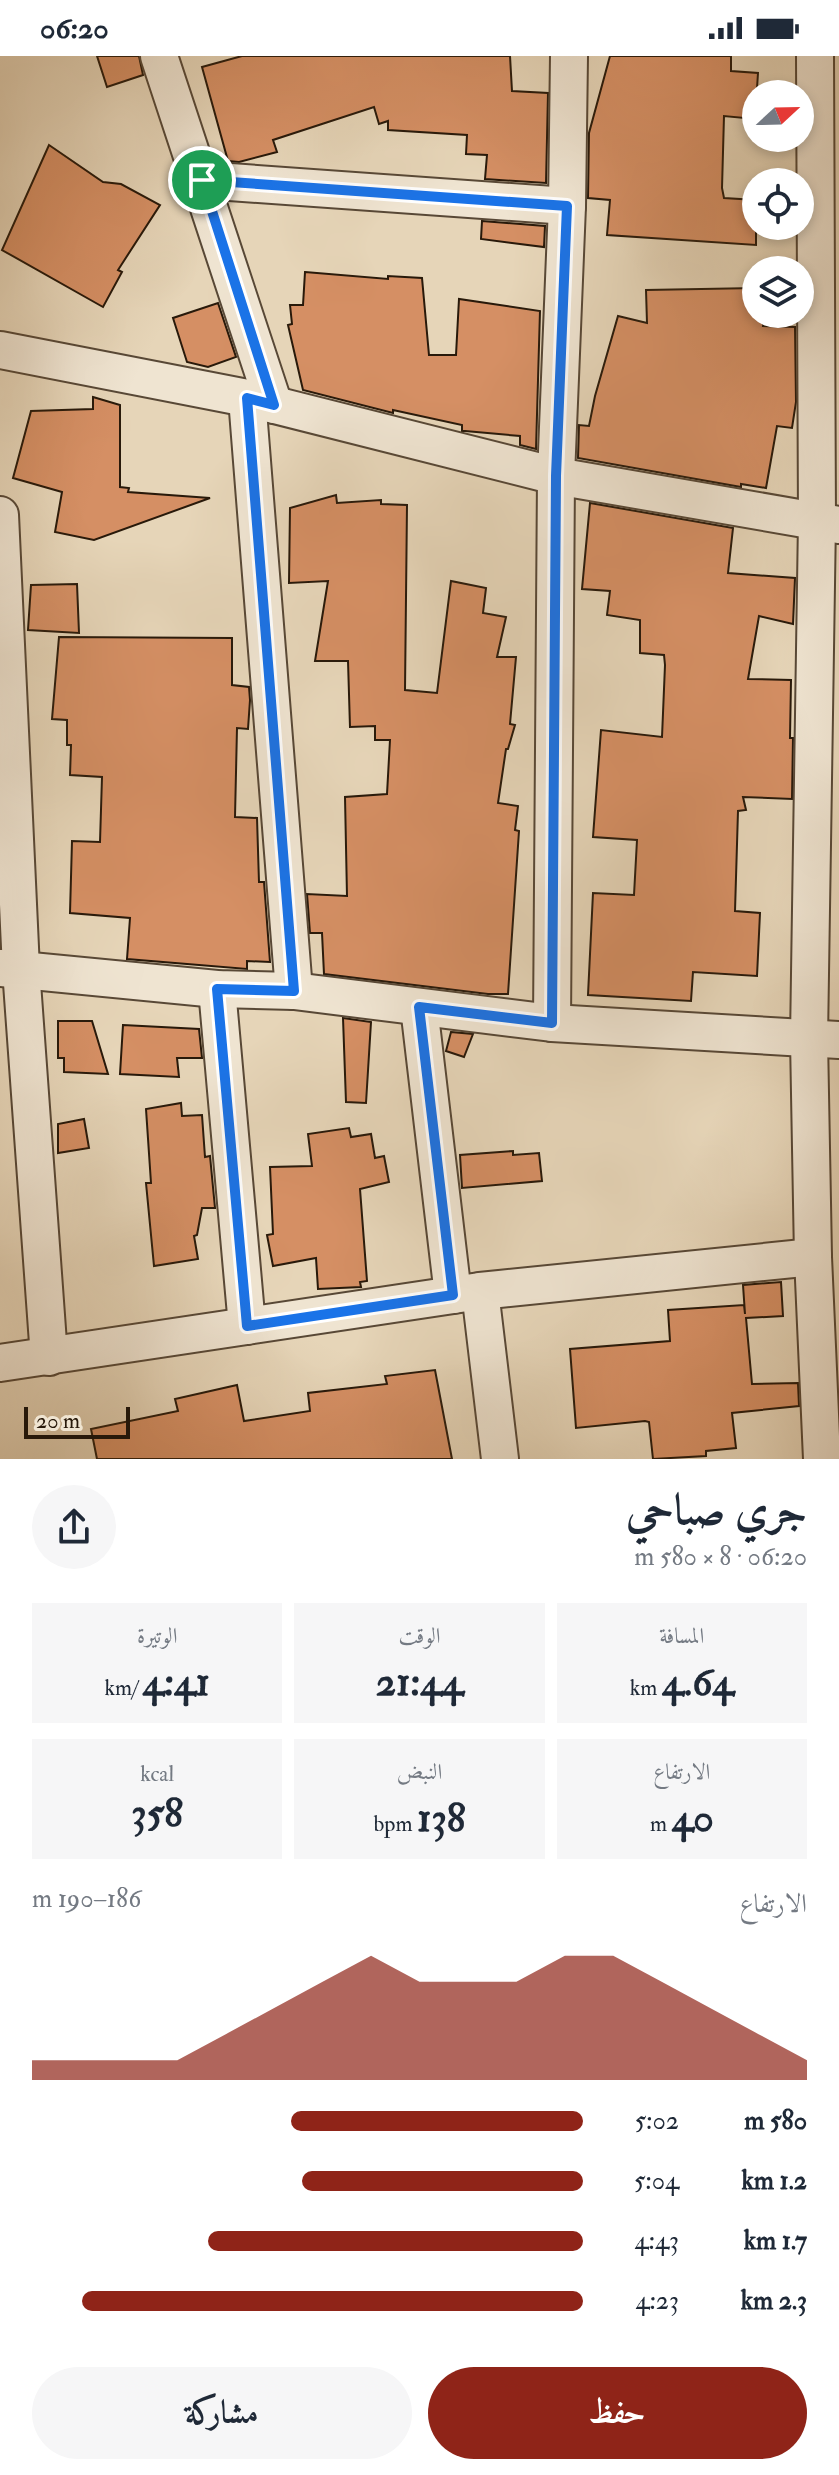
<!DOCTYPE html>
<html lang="ar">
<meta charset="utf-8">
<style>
:root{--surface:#fff;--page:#f6f6f7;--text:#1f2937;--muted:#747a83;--accent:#8f2418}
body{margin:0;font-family:"IM FELL Double Pica",Amiri,serif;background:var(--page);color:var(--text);direction:rtl;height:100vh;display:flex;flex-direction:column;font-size:30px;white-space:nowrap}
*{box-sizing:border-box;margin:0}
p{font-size:26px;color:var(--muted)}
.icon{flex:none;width:44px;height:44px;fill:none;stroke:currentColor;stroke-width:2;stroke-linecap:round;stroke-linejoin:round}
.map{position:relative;height:1403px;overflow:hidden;direction:ltr}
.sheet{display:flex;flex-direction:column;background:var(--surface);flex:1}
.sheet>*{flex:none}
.needle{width:52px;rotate:68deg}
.tools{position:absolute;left:742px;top:24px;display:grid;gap:16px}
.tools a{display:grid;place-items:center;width:72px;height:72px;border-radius:50%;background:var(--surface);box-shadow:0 4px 12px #0003;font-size:40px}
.scale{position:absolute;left:24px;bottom:20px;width:106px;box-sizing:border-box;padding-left:8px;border:4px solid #28190a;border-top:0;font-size:22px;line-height:28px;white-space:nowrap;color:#28190a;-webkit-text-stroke:6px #efe4d1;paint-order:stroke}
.pin{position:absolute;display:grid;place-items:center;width:68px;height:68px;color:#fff;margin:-34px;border:4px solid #fff;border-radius:50%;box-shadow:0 2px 8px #0007}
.round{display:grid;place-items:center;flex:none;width:84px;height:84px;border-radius:42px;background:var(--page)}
.headline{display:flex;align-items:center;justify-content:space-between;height:136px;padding:0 32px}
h1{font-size:44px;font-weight:800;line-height:60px}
.figures{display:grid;grid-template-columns:repeat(3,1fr);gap:12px;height:136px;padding:8px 32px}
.figures div{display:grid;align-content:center;border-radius:0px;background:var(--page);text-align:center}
.figures b{font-size:40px;font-weight:800}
.figures small{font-size:22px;font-weight:400}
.figures p{font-size:22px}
.chart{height:224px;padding:16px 32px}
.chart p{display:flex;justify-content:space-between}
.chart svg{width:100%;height:144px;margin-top:8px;fill:var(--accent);opacity:.7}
.action{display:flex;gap:16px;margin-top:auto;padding:16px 32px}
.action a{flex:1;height:92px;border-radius:48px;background:var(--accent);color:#fff;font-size:32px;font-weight:800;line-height:92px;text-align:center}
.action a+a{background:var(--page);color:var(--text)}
ul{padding:0 32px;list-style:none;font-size:26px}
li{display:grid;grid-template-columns:128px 96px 1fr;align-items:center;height:60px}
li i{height:20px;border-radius:10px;background:var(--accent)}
.status{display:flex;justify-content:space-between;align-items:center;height:56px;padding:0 40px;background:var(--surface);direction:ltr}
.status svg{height:22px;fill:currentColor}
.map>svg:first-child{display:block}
.building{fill:#d58f64;stroke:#28190a;stroke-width:2}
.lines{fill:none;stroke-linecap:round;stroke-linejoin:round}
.minor-casing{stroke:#584836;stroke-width:40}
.minor{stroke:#efe4d1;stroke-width:36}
.route-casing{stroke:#fff;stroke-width:16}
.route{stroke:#1a73e8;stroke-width:10}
</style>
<div class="status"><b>06:20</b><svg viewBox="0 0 49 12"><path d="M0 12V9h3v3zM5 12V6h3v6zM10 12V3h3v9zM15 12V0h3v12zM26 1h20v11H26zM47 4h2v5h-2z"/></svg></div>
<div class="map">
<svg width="839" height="1403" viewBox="0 0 839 1403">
<rect width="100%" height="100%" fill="#e6d5b8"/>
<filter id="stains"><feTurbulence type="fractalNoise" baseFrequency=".0025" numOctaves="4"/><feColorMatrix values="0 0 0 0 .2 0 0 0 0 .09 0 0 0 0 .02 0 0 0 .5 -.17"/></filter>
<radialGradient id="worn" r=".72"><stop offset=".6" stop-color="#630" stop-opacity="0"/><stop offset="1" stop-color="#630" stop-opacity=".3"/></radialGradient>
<g class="building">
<path d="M97,0H139L143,19L107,31Z"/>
<path d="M242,0H510L512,35L548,37L546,127L485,123L487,99L466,98L467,79L388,74V65L379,68L374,51L273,84L277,96L239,106L228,105L202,11Z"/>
<path d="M610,0H731V15L758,17L755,63L724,60L722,132L724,142L756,144V189L607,179L610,144L588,142L589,77Z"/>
<path d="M49,89L103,126L121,128L160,149L118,214L122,216L103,251L2,194Z"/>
<path d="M482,165L545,170L544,191L481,183Z"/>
<path d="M305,216L388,223V220L422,222L429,299H456L459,243L540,255L536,393L520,389V380L465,375H462V369L393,354V357L303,334L288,269L292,268L290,249H303Z"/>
<path d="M756,232V258H764L763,270L795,271L796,346L792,372L777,370L766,432L741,428V431L578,402L579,369L589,370L595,340L618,260L647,267L646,234Z"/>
<path d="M218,247L236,301L208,311L187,306L173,262Z"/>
<path d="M93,341L120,349V431L129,432L128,436L210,442L94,484L55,476L62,436L13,422L31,355L93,353Z"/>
<path d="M336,439L337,447L381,444V448L407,449L405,634L437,637L451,525L486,532L483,557L506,561L497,601H516L510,668L515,669L508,693H506L498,747L518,750L515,774L519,775L508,938H488L324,918L322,877H310L307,838L347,840L345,741L387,738L390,684H375V670L350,671L348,605H315L328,525L289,527L290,452Z"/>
<path d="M590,447L733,472L728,517L795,522L793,568L759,560L748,623L791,624L790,682H793L792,743L743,741L746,754L738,755L735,855L760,857L757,920L693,916L691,945L588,939L593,837L634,839L637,784L593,781L601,674L662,681L665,609L664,599L640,597V564L607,559L610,535L582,533Z"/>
<path d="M77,528L79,577L28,574L31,529Z"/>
<path d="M59,581L232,582V629L249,631L250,644L248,673L237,672L235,761L257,762L259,826H264L270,906L247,905V913L127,903L130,862L70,857L72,785L100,786L102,721L70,719L71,689H67V664L52,663Z"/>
<path d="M343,962L371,966L366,1047L346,1046Z"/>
<path d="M58,965H92L108,1018L64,1016V1002H58Z"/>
<path d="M123,969L199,973L202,1002H177L179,1021L120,1018Z"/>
<path d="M451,976L473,978L464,1001L446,995Z"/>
<path d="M181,1047L182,1060L202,1059L205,1101L210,1100L215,1152H202L197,1179L194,1180L198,1203L154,1210L146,1127H151L146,1053Z"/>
<path d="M84,1063L89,1092L58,1097V1068Z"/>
<path d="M349,1072L351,1081L371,1078L375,1102L384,1100L389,1126L360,1133L367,1225L360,1226L361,1231L318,1233L316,1202L273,1210L267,1179L273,1178L270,1111L312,1110L308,1078Z"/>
<path d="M513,1095V1099L539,1097L542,1125L462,1132L460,1099Z"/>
<path d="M781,1226L783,1260L746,1262L752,1328L798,1327L799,1350L732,1357L736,1392L706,1395V1400L653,1403L649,1366L645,1365L576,1372L570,1293L670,1285L668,1254L744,1249L745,1258L743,1229Z"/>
<path d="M435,1314L452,1403H97L91,1373L178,1355L175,1343L237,1329L244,1365L310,1355L308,1337L387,1328L385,1320Z"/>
</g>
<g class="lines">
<defs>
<g id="minor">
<path d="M159,0L274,349"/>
<path d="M815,0L817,464L809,983L813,1201L822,1403"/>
<path d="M202,124L567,150"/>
<path d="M0,294L247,342L556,420L839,469"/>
<path d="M247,342L294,935"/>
<path d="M0,459L21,913L49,1301"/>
<path d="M0,912L217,933L294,935L552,967L839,984"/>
<path d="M217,933L247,1270"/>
<path d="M419,951L453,1239"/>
<path d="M552,967L556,420L567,150L569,0"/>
<path d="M480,1235L500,1403"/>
<path d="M0,1307L480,1235L813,1201"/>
</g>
</defs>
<use href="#minor" class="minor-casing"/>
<use href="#minor" class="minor"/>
</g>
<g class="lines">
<defs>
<path id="route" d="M202,124L567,150L556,420L552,967L419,951L453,1239L247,1270L217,933L294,935L247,342L274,349Z"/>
</defs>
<use href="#route" class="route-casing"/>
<use href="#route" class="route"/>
</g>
<rect width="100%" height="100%" filter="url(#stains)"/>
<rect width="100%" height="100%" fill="url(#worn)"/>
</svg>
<div class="tools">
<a><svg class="needle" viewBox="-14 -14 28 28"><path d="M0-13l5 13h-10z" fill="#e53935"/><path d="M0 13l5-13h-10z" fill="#747a83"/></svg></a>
<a><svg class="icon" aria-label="locate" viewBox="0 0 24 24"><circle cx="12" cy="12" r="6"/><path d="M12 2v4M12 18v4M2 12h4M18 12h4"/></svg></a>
<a><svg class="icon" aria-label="layers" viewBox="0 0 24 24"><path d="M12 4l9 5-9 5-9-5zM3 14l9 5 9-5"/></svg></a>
</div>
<div class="scale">20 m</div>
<div class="pin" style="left:202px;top:124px;background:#1e9e55"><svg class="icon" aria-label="arrive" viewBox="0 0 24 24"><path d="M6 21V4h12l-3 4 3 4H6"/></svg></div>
</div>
<section class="sheet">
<div class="headline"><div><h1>جري صباحي</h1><p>06:20 · 8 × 580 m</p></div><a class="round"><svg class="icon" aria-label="share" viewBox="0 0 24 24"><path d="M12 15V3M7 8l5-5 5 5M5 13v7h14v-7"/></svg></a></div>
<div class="figures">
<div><p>المسافة</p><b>4.64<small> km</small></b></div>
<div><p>الوقت</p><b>21:44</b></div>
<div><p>الوتيرة</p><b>4:41<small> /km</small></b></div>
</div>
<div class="figures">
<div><p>الارتفاع</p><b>40<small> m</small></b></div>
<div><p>النبض</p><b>138<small> bpm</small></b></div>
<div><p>kcal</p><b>358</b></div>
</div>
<div class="chart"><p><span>الارتفاع</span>186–190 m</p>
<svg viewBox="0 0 160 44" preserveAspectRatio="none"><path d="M0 44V38L10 38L20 38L30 38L40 30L50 22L60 14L70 6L80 14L90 14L100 14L110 6L120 6L130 14L140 22L150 30L160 38V44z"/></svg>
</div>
<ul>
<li><b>580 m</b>5:02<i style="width:53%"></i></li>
<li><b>1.2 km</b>5:04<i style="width:51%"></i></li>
<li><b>1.7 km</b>4:43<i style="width:68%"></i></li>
<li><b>2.3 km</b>4:23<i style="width:91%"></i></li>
</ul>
<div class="action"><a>حفظ</a><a>مشاركة</a></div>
</section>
